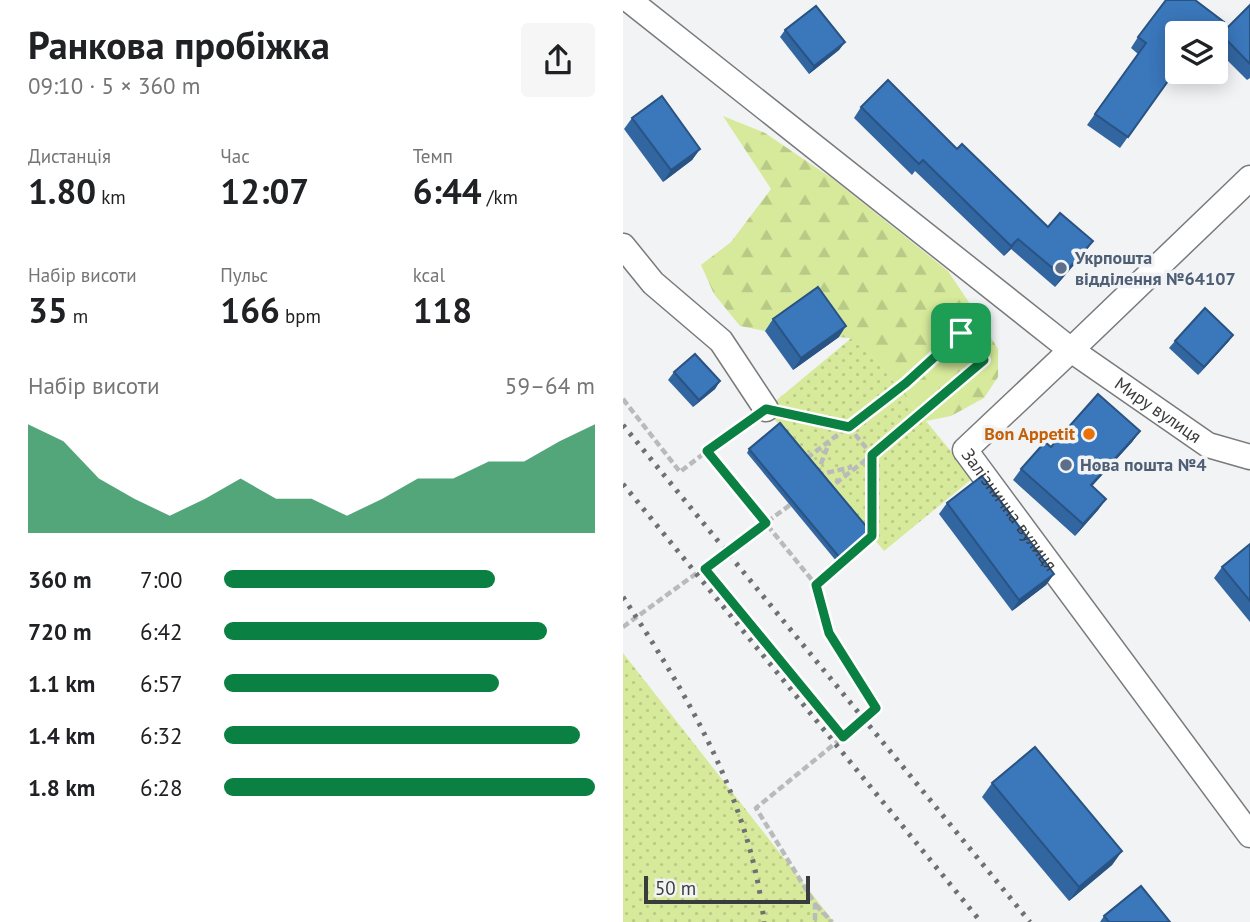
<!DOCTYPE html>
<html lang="uk">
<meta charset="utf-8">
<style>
:root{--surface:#fff;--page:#f6f6f6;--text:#202124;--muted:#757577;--accent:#0b8043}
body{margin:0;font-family:"PT Sans",sans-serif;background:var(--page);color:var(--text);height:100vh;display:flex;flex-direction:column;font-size:26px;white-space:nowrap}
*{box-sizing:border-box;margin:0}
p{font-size:23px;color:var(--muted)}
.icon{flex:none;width:38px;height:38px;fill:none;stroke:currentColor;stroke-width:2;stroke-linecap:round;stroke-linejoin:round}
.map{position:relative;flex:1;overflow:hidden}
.side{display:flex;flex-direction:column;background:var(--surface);width:623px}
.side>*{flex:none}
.controls{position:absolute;left:542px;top:21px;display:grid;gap:14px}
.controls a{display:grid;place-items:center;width:63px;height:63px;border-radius:7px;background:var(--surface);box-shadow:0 4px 18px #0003;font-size:35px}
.scale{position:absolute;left:21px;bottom:18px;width:166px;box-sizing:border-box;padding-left:7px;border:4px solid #3a3b3c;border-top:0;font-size:19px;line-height:24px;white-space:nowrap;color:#3a3b3c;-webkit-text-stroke:5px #f2f3f5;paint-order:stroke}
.pin{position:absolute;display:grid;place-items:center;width:60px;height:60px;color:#fff;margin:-30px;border-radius:14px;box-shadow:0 4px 10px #0006}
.round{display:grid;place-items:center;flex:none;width:74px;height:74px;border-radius:7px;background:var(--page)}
.overview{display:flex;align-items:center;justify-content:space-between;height:119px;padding:0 28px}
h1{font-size:38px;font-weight:800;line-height:52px}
.stats{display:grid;grid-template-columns:repeat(3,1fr);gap:10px;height:119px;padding:7px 28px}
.stats div{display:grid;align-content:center}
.stats b{font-size:35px;font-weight:800}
.stats small{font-size:19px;font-weight:400}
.stats p{font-size:19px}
.chart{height:196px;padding:14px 28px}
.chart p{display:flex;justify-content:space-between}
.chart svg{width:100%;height:126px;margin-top:7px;fill:var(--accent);opacity:.7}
ul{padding:0 28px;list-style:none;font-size:23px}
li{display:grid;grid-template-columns:112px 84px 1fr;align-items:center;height:52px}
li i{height:18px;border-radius:9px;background:var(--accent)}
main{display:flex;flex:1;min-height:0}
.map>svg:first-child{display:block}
.grass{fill:url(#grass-dots)}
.forest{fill:url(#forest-firs)}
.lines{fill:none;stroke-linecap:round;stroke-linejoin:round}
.minor-casing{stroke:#797a7c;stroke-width:27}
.path{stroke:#b9babb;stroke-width:4.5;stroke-dasharray:7 3.5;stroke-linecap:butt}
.minor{stroke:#fff;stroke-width:24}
.rail{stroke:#6f7071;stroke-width:5;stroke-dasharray:3.5 7;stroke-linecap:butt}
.wall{fill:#3266a1}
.shaded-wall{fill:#295383}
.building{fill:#3a77bb;stroke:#295383;stroke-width:2}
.route-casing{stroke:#fff;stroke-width:14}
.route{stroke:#0b8043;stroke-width:9}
.service-dot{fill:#5c6f8a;stroke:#f2f3f5;stroke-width:2.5}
.food-dot{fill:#e8710a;stroke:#f2f3f5;stroke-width:2.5}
.labels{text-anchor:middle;stroke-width:7;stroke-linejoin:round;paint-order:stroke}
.service-label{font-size:18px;font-weight:bold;fill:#4e5e75;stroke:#f2f3f5;text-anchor:start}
.street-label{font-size:18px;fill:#3a3b3c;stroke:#f2f3f5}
.food-label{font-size:18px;font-weight:bold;fill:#c56008;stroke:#f2f3f5;text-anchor:end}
</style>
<main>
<section class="side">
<div class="overview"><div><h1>Ранкова пробіжка</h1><p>09:10 · 5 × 360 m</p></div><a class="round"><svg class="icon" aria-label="share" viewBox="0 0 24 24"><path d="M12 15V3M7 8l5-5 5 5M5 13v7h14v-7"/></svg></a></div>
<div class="stats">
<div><p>Дистанція</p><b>1.80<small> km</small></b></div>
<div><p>Час</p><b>12:07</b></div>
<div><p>Темп</p><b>6:44<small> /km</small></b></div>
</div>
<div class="stats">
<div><p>Набір висоти</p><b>35<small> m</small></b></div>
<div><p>Пульс</p><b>166<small> bpm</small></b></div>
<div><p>kcal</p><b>118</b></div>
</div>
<div class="chart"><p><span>Набір висоти</span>59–64 m</p>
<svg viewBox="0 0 160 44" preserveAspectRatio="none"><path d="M0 44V6L10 12L20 25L30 32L40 38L50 32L60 25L70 32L80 32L90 38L100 32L110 25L120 25L130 19L140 19L150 12L160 6V44z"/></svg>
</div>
<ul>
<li><b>360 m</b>7:00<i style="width:73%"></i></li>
<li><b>720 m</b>6:42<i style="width:87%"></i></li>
<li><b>1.1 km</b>6:57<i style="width:74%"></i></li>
<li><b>1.4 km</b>6:32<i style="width:96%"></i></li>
<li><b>1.8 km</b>6:28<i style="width:100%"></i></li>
</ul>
</section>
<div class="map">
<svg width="627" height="922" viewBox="0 0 627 922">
<defs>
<pattern id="grass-dots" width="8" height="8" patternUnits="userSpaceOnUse" patternTransform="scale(1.75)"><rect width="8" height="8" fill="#d7ea9b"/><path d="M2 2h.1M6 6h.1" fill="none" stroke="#b9ca86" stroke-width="1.8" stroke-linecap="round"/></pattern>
<pattern id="forest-firs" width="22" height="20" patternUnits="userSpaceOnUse" patternTransform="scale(1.75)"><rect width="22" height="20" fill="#d7ea9b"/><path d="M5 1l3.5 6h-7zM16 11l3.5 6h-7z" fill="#b9ca86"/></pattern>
</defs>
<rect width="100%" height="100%" fill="#f2f3f5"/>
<g class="grass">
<path d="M232,335L350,478L261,551L143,409Z"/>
<path d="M0,653L211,922H0Z"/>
</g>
<path class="forest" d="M100,116L142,133L210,179L325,271L353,313L375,349V377L361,398L328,416L303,421L235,339L216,337L188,298L142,331L117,326L91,294L78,265L108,242L148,189Z"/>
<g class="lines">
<defs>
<g id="minor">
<path id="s1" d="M6,0L448,350L342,450L627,835"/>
<path id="s2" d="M627,178L448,350L585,445L627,457"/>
<path d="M0,246L30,283L98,341L143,409"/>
</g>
</defs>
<use href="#minor" class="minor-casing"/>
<g class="path">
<path d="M0,399L57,472L84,451"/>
<path d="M143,409L226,427L249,455V536L193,585L84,451Z"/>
<path d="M184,458L283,383L338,333L361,360L299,416L208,487"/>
<path d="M194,474L206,443"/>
<path d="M194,475L229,467"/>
<path d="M82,569L220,737L133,808L192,904V922"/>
<path d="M193,585L206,633L253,708L220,737"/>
<path d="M0,627L167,505"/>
<path d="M193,905L209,922"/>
</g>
<use href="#minor" class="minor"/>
<g class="rail">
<path d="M0,425L407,922"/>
<path d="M0,484L358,922"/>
<path d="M0,597C65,695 128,803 141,922"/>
</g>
</g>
<g class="wall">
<path d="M627,5V78L624,80L593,49V40L598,34Z"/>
<path d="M162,30L222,42L216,50L186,74L157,37Z"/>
<path d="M555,33V72H564L555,84L547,78L497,148L464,125L515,54L508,48L515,37Z"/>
<path d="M238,107L334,149L425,227L470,241L462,252L432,287L388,249L381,256L292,171L289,175L231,118Z"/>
<path d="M9,118L77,149L69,160L40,182L1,129Z"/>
<path d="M150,319L216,337L170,370L142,331Z"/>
<path d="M610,335L605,342L575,375L546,348L552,341Z"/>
<path d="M51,372L97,381L92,389L70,407L45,380Z"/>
<path d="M517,431L509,442L469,486L483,499L475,510L452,536L390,480L398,469L428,447Z"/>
<path d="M126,449L248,532L245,536L214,562L124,453Z"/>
<path d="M324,503L431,574L423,585L389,611L316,514Z"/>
<path d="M627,544V622L591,578L599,567Z"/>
<path d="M369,783L499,851L489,865L446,901L359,797Z"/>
<path d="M481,916L547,922H477Z"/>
</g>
<g class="shaded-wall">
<path d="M222,42L216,50L186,74L191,66Z"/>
<path d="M77,149L69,160L40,182L48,170Z"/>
<path d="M395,239L388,249L381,256L388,246Z"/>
<path d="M470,241L462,252L432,287L439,276Z"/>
<path d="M223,326L216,337L170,370L178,358Z"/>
<path d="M610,335L605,342L575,375L581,367Z"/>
<path d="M97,381L92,389L70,407L76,400Z"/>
<path d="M517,431L509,442L460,496L468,485Z"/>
<path d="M483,499L475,510L452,536L460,524Z"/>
<path d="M248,532L245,536L214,562L217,558Z"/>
<path d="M431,574L423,585L389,611L396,600Z"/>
<path d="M499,851L489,865L446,901L456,887Z"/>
</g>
<g class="building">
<path d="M543,0H572L601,22L593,33H555V67L505,137L472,114L523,43L515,37Z"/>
<path d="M627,5V64L598,34Z"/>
<path d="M193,6L222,42L191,66L162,30Z"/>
<path d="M265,80L334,149L339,144L425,227L437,213L470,241L439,276L395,239L388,246L300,160L296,164L238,107Z"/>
<path d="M39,96L77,149L48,170L9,118Z"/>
<path d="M195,287L223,326L178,358L150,319Z"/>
<path d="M582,308L610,335L581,367L552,341Z"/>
<path d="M72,354L97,381L76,400L51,372Z"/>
<path d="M475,394L517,431L468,485L483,499L460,524L398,469L422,442L428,447Z"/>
<path d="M157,423L248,532L217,558L126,449Z"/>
<path d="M359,476L431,574L396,600L324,503Z"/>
<path d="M627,544V601L599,567Z"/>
<path d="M412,747L499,851L456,887L369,783Z"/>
<path d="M518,886L547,922H486L481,916Z"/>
</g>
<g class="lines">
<defs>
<path id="route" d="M338,333L361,360L249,455V536L193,585L206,633L253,708L220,737L82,569L143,523L84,451L143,409L226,427L283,383Z"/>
</defs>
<use href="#route" class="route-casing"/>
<use href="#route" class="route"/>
</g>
<g class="service-dot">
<circle cx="438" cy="268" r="7"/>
<circle cx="443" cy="465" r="7"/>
</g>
<circle class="food-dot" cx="466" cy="434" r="7"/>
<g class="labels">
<g class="service-label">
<text x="452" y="264">Укрпошта<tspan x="452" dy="21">відділення №64107</tspan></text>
<text x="457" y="471">Нова пошта №4</text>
</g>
<g class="street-label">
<text dy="6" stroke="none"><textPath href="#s2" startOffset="354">Миру вулиця</textPath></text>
<text dy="6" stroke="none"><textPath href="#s1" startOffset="784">Залізнична вулиця</textPath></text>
</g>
<g class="food-label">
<text x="452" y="440">Bon Appetit</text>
</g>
</g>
</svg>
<div class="controls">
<a><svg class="icon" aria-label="layers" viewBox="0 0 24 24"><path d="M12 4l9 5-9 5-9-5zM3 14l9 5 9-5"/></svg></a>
</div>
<div class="scale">50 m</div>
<div class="pin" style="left:338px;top:333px;background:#1e9e55"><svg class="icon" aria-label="arrive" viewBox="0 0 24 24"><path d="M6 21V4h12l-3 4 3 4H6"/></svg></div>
</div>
</main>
